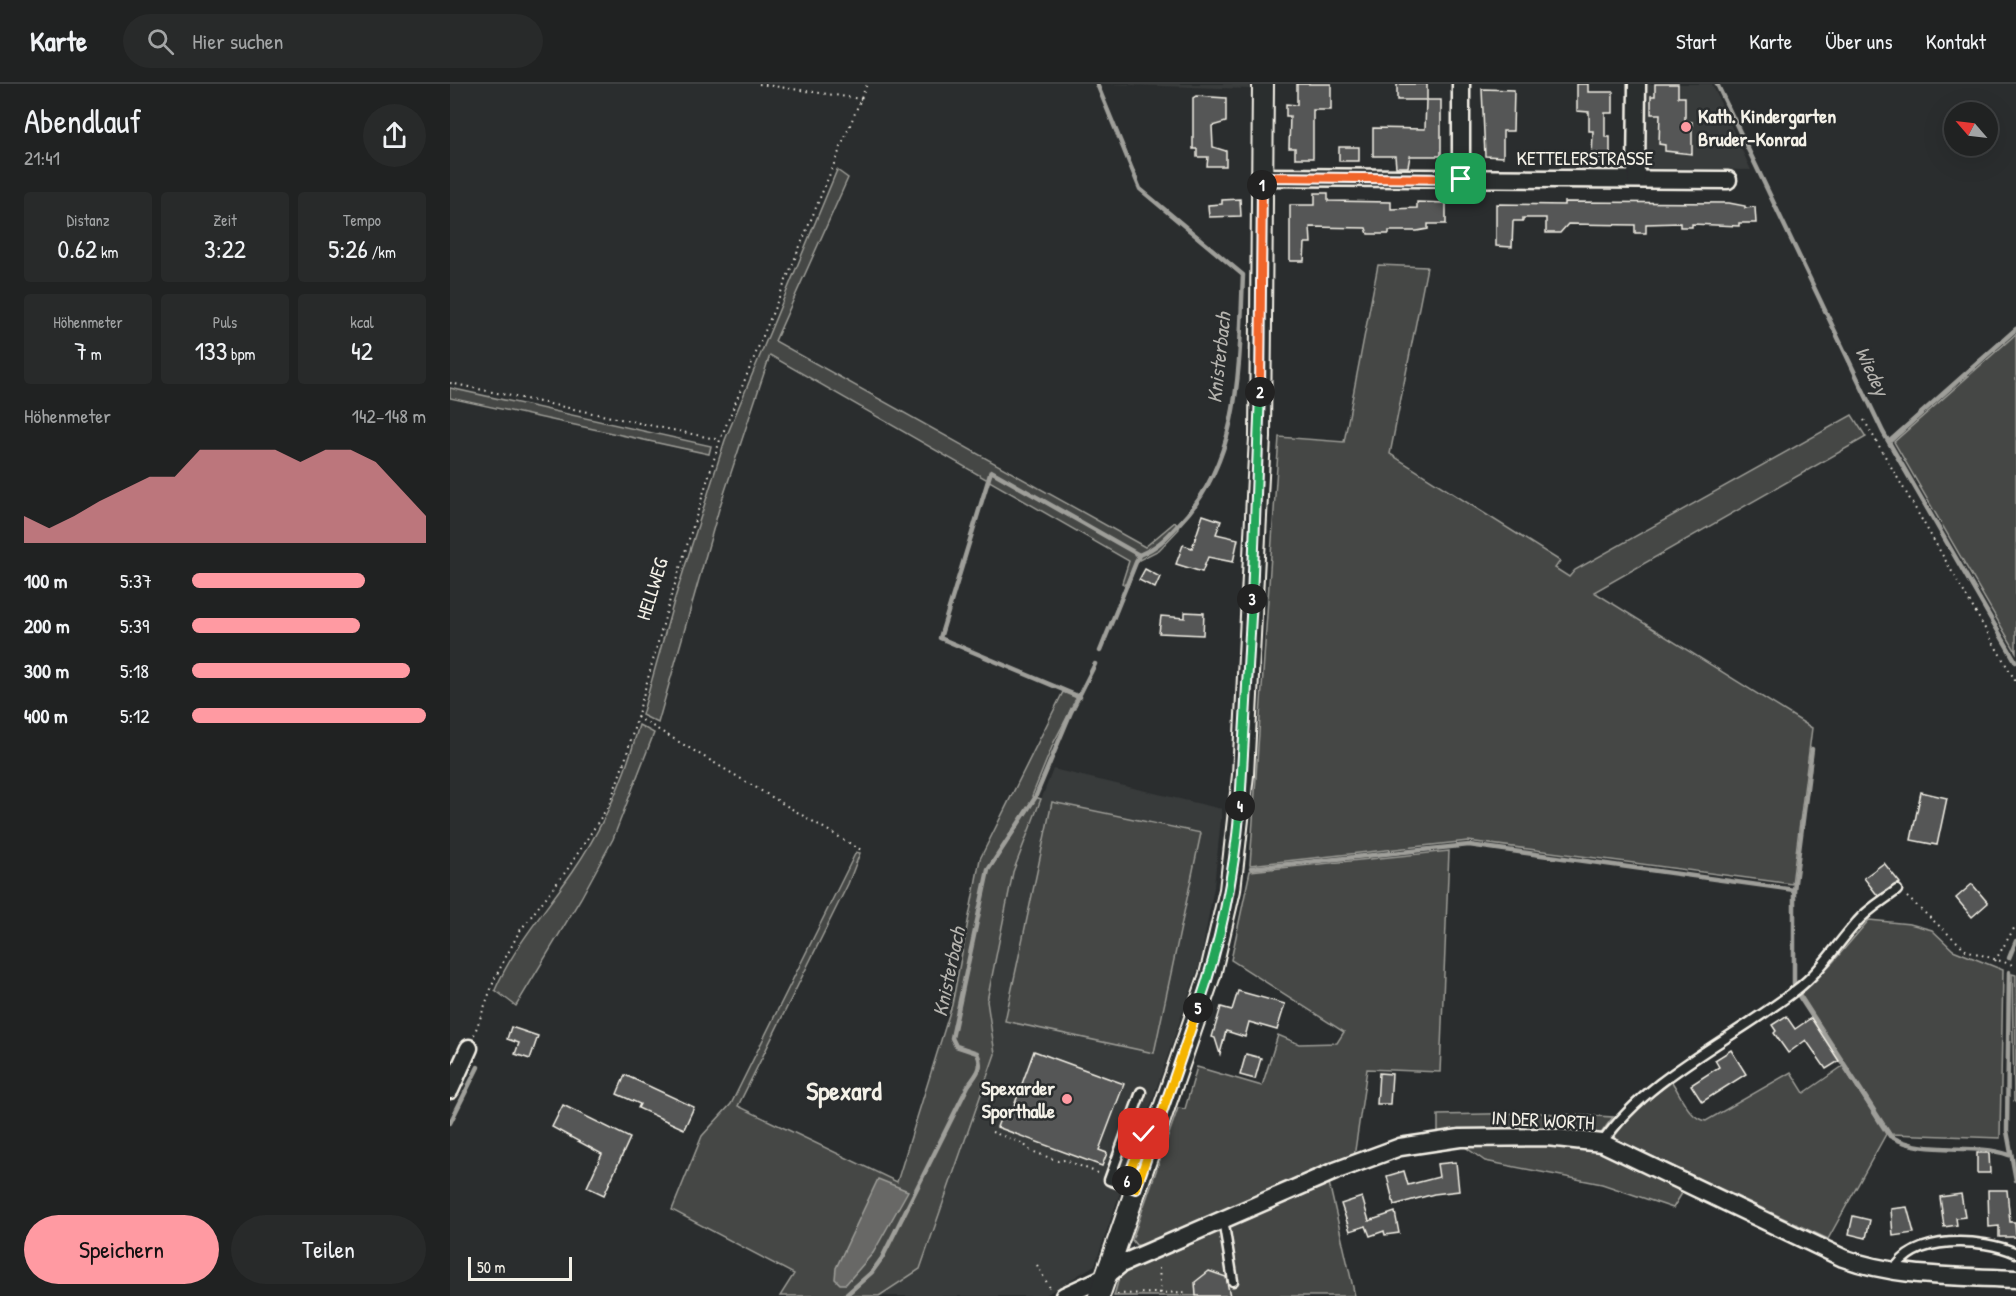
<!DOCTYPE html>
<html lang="de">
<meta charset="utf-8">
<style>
:root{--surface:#202222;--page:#282a2a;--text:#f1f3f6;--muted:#a2a4a5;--line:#3d3f40;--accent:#ff9aa2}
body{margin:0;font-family:"Patrick Hand",sans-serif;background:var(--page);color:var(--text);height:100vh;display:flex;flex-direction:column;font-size:22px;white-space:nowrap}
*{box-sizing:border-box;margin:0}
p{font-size:20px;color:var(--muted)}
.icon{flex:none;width:33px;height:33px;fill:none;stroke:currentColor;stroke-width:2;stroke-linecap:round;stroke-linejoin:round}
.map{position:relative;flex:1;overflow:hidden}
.sheet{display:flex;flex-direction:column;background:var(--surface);width:450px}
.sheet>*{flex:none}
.needle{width:39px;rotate:298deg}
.controls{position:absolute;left:1494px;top:18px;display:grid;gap:12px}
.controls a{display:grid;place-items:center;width:54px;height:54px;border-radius:50%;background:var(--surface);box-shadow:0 6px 24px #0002,0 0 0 2px var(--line);font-size:30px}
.scale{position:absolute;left:18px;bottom:15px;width:104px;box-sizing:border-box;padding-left:6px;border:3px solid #f4f1e8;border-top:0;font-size:16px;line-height:21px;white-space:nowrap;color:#f4f1e8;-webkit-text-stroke:4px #2a2d2e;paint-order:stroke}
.pin{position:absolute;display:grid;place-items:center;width:51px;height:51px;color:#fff;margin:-26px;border-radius:12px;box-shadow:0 3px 9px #0006}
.km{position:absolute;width:30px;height:30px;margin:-15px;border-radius:50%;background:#222;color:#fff;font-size:16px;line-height:30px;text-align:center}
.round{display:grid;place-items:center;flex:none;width:63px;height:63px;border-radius:32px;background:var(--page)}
.head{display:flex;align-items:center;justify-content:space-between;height:102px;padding:0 24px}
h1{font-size:33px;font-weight:600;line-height:45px}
.metrics{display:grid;grid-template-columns:repeat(3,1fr);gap:9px;height:102px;padding:6px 24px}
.metrics div{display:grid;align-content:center;border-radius:6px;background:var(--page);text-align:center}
.metrics b{font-size:26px;font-weight:600}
.metrics small{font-size:16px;font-weight:400}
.metrics p{font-size:16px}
.chart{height:168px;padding:12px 24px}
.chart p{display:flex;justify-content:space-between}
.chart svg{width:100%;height:108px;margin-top:6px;fill:var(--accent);opacity:.7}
.action{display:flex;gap:12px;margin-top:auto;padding:12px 24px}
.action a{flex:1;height:69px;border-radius:36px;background:var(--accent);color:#111;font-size:24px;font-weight:600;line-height:69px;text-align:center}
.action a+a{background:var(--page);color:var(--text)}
ul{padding:0 24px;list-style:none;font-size:20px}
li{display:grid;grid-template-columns:96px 72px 1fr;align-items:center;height:45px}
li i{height:15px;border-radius:8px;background:var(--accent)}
header{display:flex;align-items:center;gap:36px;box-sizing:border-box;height:84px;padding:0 30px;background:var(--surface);border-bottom:2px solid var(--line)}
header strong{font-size:28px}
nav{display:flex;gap:33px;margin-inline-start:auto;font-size:21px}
.search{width:420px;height:54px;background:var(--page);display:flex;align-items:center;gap:15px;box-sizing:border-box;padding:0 21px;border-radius:33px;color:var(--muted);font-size:22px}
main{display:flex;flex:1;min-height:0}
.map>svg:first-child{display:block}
.built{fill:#373a3a}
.green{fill:#444645;stroke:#9c9c96;stroke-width:1.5}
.water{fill:#676866;stroke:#9f9f9a;stroke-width:1.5}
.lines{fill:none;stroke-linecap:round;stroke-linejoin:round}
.stream{stroke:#9f9f9a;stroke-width:4.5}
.building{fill:#555756;stroke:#f4f1e8;stroke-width:1.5}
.service-casing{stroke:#f4f1e8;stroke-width:13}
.minor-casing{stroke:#f4f1e8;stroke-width:21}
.tertiary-casing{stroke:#f4f1e8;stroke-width:24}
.path{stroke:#f4f1e8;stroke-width:2;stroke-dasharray:1.5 4.5;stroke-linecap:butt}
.service{stroke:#2a2d2e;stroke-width:8}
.minor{stroke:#2a2d2e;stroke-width:16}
.tertiary{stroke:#2a2d2e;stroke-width:20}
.split-1-casing{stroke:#fff;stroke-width:12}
.split-2-casing{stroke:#fff;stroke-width:12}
.split-3-casing{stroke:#fff;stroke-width:12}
.split-4-casing{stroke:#fff;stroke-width:12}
.split-5-casing{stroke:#fff;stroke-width:12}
.split-6-casing{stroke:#fff;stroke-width:12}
.split-7-casing{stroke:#fff;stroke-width:12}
.split-1{stroke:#f0652b;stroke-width:8}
.split-2{stroke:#f0652b;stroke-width:8}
.split-3{stroke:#22a559;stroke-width:8}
.split-4{stroke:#22a559;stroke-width:8}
.split-5{stroke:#22a559;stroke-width:8}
.split-6{stroke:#f5b400;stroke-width:8}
.split-7{stroke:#f5b400;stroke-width:8}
.poi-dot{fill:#ff9aa2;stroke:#2a2d2e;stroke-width:2}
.labels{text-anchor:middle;stroke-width:5;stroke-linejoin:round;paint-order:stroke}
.poi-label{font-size:20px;font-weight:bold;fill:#f4f1e8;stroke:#2a2d2e;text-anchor:start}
.street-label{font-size:20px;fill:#f4f1e8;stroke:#2a2d2e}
.water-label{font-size:21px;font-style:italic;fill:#b5b3ae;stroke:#2a2d2e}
.district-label{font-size:26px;font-weight:bold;fill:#f4f1e8;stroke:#2a2d2e}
</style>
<header>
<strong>Karte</strong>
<div class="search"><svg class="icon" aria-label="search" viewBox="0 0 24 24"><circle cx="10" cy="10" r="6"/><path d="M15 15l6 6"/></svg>Hier suchen</div>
<nav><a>Start</a><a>Karte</a><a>Über uns</a><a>Kontakt</a></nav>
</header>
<main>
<section class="sheet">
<div class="head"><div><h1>Abendlauf</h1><p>21:41</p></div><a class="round"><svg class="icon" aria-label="share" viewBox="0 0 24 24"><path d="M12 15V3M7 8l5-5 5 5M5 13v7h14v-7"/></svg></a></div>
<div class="metrics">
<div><p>Distanz</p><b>0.62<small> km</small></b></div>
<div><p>Zeit</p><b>3:22</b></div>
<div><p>Tempo</p><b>5:26<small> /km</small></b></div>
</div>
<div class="metrics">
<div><p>Höhenmeter</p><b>7<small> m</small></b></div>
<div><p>Puls</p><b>133<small> bpm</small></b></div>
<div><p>kcal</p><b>42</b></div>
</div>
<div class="chart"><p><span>Höhenmeter</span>142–148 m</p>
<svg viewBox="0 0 160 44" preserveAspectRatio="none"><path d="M0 44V33L10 38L20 33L30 27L40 22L50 17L60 17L70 6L80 6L90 6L100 6L110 11L120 6L130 6L140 11L150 22L160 33V44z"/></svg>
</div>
<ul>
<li><b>100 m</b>5:37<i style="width:74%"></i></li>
<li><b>200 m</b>5:39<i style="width:72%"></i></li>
<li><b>300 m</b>5:18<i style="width:93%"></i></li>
<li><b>400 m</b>5:12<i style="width:100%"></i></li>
</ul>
<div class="action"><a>Speichern</a><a>Teilen</a></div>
</section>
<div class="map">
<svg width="1566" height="1212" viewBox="0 0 1566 1212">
<rect width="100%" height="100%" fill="#2a2d2e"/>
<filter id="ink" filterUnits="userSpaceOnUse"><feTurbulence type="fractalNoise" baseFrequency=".0167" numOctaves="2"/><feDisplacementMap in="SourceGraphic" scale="12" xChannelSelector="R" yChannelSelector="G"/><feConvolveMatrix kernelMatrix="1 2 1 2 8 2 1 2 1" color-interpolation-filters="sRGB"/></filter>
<g filter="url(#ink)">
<g class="built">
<path d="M653,0H799V5Z"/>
<path d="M1191,0H1262L1301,86L1191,85Z"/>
<path d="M603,685L772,725L764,803L750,879L645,1181L594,1212H429L470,1185L545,970L537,917L563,788Z"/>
</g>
<g class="green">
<path d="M387,86L398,94L325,257L695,463L725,438L729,445L709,466L687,477L678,502L672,499L679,477L320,271L269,425L208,639L192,631L224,517L275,356Z"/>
<path d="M928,181L977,183L940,370L1110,477L1105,484L1119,493L1125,486L1402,331L1416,353L1144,508L1362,644L1342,800L1018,757L800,781L829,353L894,358Z"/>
<path d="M1566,250V568L1444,358Z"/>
<path d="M0,304L261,362L259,370L0,314Z"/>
<path d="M613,608L627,614L604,658L582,712L591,715L563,788L537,917L545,970L470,1185L429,1212H330L344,1190L222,1126L252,1052L281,1020L406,768L410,769L398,800L288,1022L447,1098L502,921L530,775Z"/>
<path d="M189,641L204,649L163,755L131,814L66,922L45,906C64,862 96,826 123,787C154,742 175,694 189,641Z"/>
<path d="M602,718L751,749L704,969L555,937Z"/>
<path d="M999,767L990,988L917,985L904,1073L693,1162L686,1161L682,1156L728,1024L735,1025L747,983L812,1002L828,951L849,960L887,959L894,948L781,876L800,787Z"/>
<path d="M1419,836L1460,840L1482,846L1503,866L1553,886L1550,1054L1441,1050L1350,909L1383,878Z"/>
<path d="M1562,890L1566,891V1019L1564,1017Z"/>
<path d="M1393,982L1436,1050L1378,1155L1163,1054L1188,1023L1222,998C1231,1011 1239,1035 1256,1037L1341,988L1354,1009Z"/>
<path d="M1089,1029L1163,1033L1149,1052L1101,1046L988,1049V1031Z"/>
<path d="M1100,1059L1151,1065L1234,1106L1223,1124L1152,1100L1035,1077L1011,1060Z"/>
<path d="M879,1099L905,1212H664L670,1190L702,1173Z"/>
</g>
<path class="water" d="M428,1095L458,1107L423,1169L396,1200H390L385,1195L386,1184Z"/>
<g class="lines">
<g class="stream">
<path d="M647,0L690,105L793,191C789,277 793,375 728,441C716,454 707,464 689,471L650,567"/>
<path d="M1267,0L1433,348L1566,578"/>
<path d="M1441,356L1566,245"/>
<path d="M630,613L490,554L541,387L689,471"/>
<path d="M801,784L1019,761L1344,806V900"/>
<path d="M1344,806L1362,665"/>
<path d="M1559,874L1566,857"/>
<path d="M1559,888L1557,1047L1566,1096"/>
<path d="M1349,912L1440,1052C1476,1073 1521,1058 1559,1071"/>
<path d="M0,1039L28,983"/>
<path d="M395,1212L422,1188L432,1174L518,1002C527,989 534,984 527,969L506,962L502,954L538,786L585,714L621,628L645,580"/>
</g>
</g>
<g class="building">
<path d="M847,0H881V26H863V74H845V64H839L840,32H836V20L847,21Z"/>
<path d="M947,0H977V16H991V72H960L958,83H946L945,72H923V44L975,45L976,16H947Z"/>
<path d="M1127,0H1138V8H1163V29H1155V53H1160V74H1142L1143,47H1139V28L1127,27Z"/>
<path d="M1205,0H1228V13H1235V37L1242,38V70L1215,67V61L1209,60L1210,30H1201V12H1205Z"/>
<path d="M1032,5L1064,6L1063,47H1053V73L1035,72Z"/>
<path d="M746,12L776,14V38L762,42L763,63L776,67V82H757L758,73H747V65H743V14Z"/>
<rect x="889" y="63" width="20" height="14"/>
<path d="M865,109H878V117L941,118V125L967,124V118L996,119V140H978V145L967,147H939V150H918L916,144L860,143L861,159H855L854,177H840V121H865Z"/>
<path d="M790,115L791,132L759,133L758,121L772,120V116Z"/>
<path d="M1114,118L1279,119L1295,122V124L1305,123L1306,139H1289V142L1242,140V143H1230V139L1196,140V149H1185V141L1118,140L1110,149H1096V134H1073V137H1063L1062,163L1046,162V120L1114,121Z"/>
<path d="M753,431L771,437L766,450L788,455L783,478L758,473L752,488L726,480L733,461L742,464Z"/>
<path d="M695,485L710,493L705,504L689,496Z"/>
<path d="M735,528L754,529L753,551L709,549L711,532L735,534Z"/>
<path d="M1471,708L1497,714L1487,761L1461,756Z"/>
<path d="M1434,779L1450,799L1428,812L1414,794Z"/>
<path d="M1522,800L1538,819L1522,833L1506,814Z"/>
<path d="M788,907L835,920L827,946L799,938L795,953L776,947L770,970L765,954L762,953L771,923L782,926Z"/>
<path d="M1336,932L1345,945L1361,934L1389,977L1376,985L1356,956L1338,969L1324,949L1326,947L1322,941Z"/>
<path d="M61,943L88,952L80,975L65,970L69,959L57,955Z"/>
<path d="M1281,966L1296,990L1252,1018L1241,1001L1269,983L1265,976Z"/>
<path d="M584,967L674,1000L649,1066L657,1069L652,1082L547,1043L552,1030L560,1033Z"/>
<path d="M796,970L811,974L805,995L790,991Z"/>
<path d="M929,989L942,990L940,1020H927Z"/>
<path d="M175,991L244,1023L234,1045L188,1024L190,1020L167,1010Z"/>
<path d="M113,1021L180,1054L154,1111L137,1103L152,1070L102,1043Z"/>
<path d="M1527,1069H1539L1540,1089H1527Z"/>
<path d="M1006,1078L1009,1107L984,1110L944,1121L937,1092L954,1087L958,1101L989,1093L987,1080Z"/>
<path d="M1538,1106H1557L1560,1138H1565L1566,1153H1549V1142L1539,1143Z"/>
<path d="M1511,1110L1515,1133L1506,1134L1507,1141L1494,1143L1490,1113Z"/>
<path d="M912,1113L919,1137L945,1128L949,1149L935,1151L934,1147L920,1152L916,1142L900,1147L891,1120Z"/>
<path d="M1457,1123L1464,1149L1443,1152L1441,1125Z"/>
<path d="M1403,1132L1420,1136L1416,1154L1399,1150Z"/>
<path d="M759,1187L776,1193L780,1212H746L745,1198Z"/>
</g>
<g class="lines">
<defs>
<g id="service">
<path d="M1152,1059C1199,991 1282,956 1346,906C1371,887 1387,860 1407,838C1418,825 1434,816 1447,806"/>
<path d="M685,1105L659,1096L691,1008"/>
<path d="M773,1135L783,1197"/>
<path d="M1443,1188C1463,1149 1532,1154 1566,1169"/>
</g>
<g id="minor">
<path d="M812,93L1278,96"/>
<path d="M1011,95V0"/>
<path d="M1186,95L1187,0"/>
<path d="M0,1006L19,964"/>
<path d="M614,1212L655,1193L671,1180L885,1087L950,1063L1010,1054L1097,1053L1152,1059L1393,1174C1448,1194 1508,1192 1566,1195"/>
</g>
<path id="tertiary" d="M649,1212L760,891L780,806L793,691L810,353L813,0"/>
</defs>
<use href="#service" class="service-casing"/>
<use href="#minor" class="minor-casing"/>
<use href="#tertiary" class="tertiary-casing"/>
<g class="path">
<path d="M309,0L411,15"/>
<path d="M0,299L270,356"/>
<path d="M1414,336L1566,598"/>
<path d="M187,633L411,766"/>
<path d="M1457,813L1516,866L1566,882"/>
<path d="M1545,877L1566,841"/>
<path d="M24,951L45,894L69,848L117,786L159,721L176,673L219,519L270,356L417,0"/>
<path d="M542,1048L574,1060L579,1066L608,1077L615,1076L648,1089"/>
<path d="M587,1181L600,1204"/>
<path d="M709,1184L711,1212"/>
<path d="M667,1210L739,1208"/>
</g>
<use href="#service" class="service"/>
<use href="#minor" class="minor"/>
<use href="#tertiary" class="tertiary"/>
</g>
</g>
<g class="lines" filter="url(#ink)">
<defs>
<path id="split-1" d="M812,101V93L1011,95"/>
<path id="split-2" d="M810,308L812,101"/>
<path id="split-3" d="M802,515L810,308"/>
<path id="split-4" d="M790,722L802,515"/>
<path id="split-5" d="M748,924C771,858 784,791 790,722"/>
<path id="split-6" d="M677,1097L675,1101L686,1105L748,924"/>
<path id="split-7" d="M677,1097L694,1050"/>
</defs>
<use href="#split-1" class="split-1-casing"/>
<use href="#split-2" class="split-2-casing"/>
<use href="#split-3" class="split-3-casing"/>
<use href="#split-4" class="split-4-casing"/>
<use href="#split-5" class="split-5-casing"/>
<use href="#split-6" class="split-6-casing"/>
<use href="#split-7" class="split-7-casing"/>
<use href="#split-1" class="split-1"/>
<use href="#split-2" class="split-2"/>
<use href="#split-3" class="split-3"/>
<use href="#split-4" class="split-4"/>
<use href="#split-5" class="split-5"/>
<use href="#split-6" class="split-6"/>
<use href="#split-7" class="split-7"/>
</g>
<g class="poi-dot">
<circle cx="1236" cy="43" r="6"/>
<circle cx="617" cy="1015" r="6"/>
</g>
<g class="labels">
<g class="poi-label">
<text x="1248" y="39">Kath. Kindergarten<tspan x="1248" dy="23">Bruder-Konrad</tspan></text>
<text x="605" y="1011" text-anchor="end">Spexarder<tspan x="605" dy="23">Sporthalle</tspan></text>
</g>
<g class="street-label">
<text x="1135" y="81">KETTELERSTRASSE</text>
<text transform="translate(202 505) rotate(-73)" y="7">HELLWEG</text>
<text transform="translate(1093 1036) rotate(3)" y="7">IN DER WORTH</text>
</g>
<g class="water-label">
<text transform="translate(769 274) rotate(-84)" y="7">Knisterbach</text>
<text transform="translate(1422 287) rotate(65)" y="7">Wiedey</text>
<text transform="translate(499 888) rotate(-78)" y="7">Knisterbach</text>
</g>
<g class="district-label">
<text x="394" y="1016">Spexard</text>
</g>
</g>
</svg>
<div class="controls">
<a><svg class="needle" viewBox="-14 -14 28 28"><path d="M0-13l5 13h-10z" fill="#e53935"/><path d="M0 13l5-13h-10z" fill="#a2a4a5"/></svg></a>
</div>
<div class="scale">50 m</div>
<div class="pin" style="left:1011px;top:95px;background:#1e9e55"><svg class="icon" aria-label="arrive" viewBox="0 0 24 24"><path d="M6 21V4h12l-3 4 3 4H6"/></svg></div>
<div class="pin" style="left:694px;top:1050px;background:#d93025"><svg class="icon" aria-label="check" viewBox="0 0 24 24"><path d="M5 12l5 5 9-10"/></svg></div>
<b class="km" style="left:812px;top:101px">1</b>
<b class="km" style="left:810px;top:308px">2</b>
<b class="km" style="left:802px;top:515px">3</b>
<b class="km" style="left:790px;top:722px">4</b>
<b class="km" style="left:748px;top:924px">5</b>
<b class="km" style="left:677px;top:1097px">6</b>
</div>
</main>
